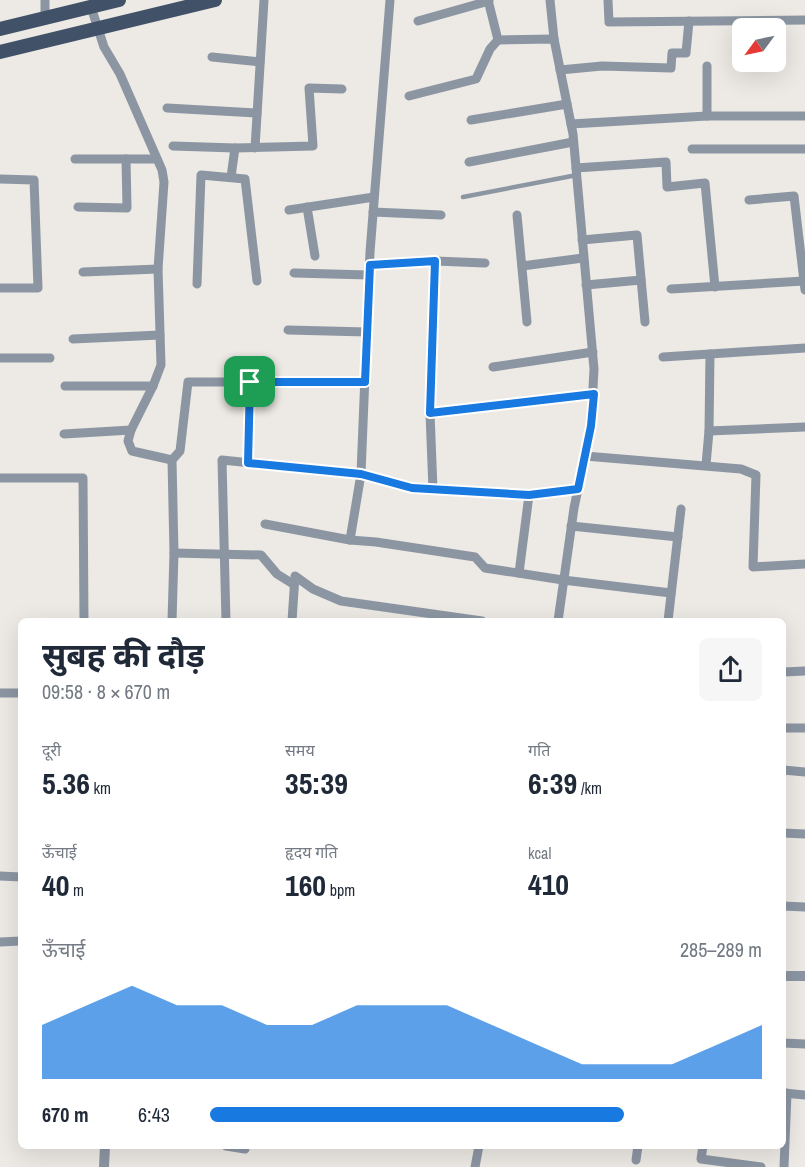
<!DOCTYPE html>
<html lang="hi">
<meta charset="utf-8">
<style>
:root{--surface:#fff;--page:#f6f6f7;--text:#1f2937;--muted:#747a83;--accent:#1879e1}
body{margin:0;font-family:"Archivo Narrow","Noto Sans Devanagari",sans-serif;background:var(--page);color:var(--text);height:100vh;display:flex;flex-direction:column;font-size:22px;white-space:nowrap}
*{box-sizing:border-box;margin:0}
p{font-size:20px;color:var(--muted)}
.icon{flex:none;width:33px;height:33px;fill:none;stroke:currentColor;stroke-width:2;stroke-linecap:round;stroke-linejoin:round}
.map{position:relative;flex:1;overflow:hidden}
.sheet{position:absolute;left:18px;top:618px;width:768px;height:531px;display:flex;flex-direction:column;background:var(--surface);border-radius:9px;box-shadow:0 6px 24px #0002}
.sheet>*{flex:none}
.needle{width:39px;rotate:237deg}
.fabs{position:absolute;left:732px;top:18px;display:grid;gap:12px}
.fabs a{display:grid;place-items:center;width:54px;height:54px;border-radius:9px;background:var(--surface);box-shadow:0 6px 24px #0002;font-size:30px}
.pin{position:absolute;display:grid;place-items:center;width:51px;height:51px;color:#fff;margin:-26px;border-radius:12px;box-shadow:0 3px 9px #0006}
.round{display:grid;place-items:center;flex:none;width:63px;height:63px;border-radius:9px;background:var(--page)}
.overview{display:flex;align-items:center;justify-content:space-between;height:102px;padding:0 24px}
h1{font-size:33px;font-weight:700;line-height:45px}
.metrics{display:grid;grid-template-columns:repeat(3,1fr);gap:9px;height:102px;padding:6px 24px}
.metrics div{display:grid;align-content:center}
.metrics b{font-size:30px;font-weight:700}
.metrics small{font-size:16px;font-weight:400}
.metrics p{font-size:16px}
.chart{height:168px;padding:12px 24px}
.chart p{display:flex;justify-content:space-between}
.chart svg{width:100%;height:108px;margin-top:6px;fill:var(--accent);opacity:.7}
ul{padding:0 24px;list-style:none;font-size:20px}
li{display:grid;grid-template-columns:96px 72px 1fr;align-items:center;height:45px}
li i{height:15px;border-radius:8px;background:var(--accent)}
.map>svg:first-child{display:block}
.lines{fill:none;stroke-linecap:round;stroke-linejoin:round}
.service{stroke:#8c96a3;stroke-width:4.5}
.minor{stroke:#8c96a3;stroke-width:9}
.tertiary{stroke:#8c96a3;stroke-width:10}
.primary{stroke:#415268;stroke-width:14}
.route-casing{stroke:#fff;stroke-width:12}
.route{stroke:#1879e1;stroke-width:8}
</style>
<div class="map">
<svg width="805" height="1167" viewBox="0 0 805 1167">
<rect width="100%" height="100%" fill="#ede9e4"/>
<g class="lines">
<path class="service" d="M463,197L577,175"/>
<g class="minor">
<path d="M45,0V18"/>
<path d="M488,0L498,40L554,39L573,134L594,369L591,426L574,508L558,621"/>
<path d="M550,0L554,39"/>
<path d="M608,0L609,22L805,20"/>
<path d="M91,7L104,47L120,74L162,170L164,182L158,269L161,365L153,386L131,430L128,441L132,451L172,460"/>
<path d="M418,21L489,1"/>
<path d="M212,57L260,62"/>
<path d="M560,70L602,66L671,68L672,53H686L689,21"/>
<path d="M409,96L476,79L490,49L498,40"/>
<path d="M167,108L257,113"/>
<path d="M707,116V66"/>
<path d="M471,120L567,104"/>
<path d="M571,124L707,116H805"/>
<path d="M173,146L235,148L313,146L309,88L342,89"/>
<path d="M255,148L264,0"/>
<path d="M692,149H805"/>
<path d="M75,159H157"/>
<path d="M469,162L573,142"/>
<path d="M576,168L666,162L667,187L705,183L715,287"/>
<path d="M231,177L235,148"/>
<path d="M0,179L34,180L38,288H0"/>
<path d="M749,200L794,196L805,290"/>
<path d="M78,207L127,208L126,159"/>
<path d="M307,207L315,256"/>
<path d="M289,210L374,197"/>
<path d="M373,212L441,215"/>
<path d="M517,215L527,322"/>
<path d="M582,240L637,235L645,322"/>
<path d="M370,265L435,261L485,263"/>
<path d="M522,266L583,258"/>
<path d="M83,272L158,269"/>
<path d="M294,273L369,275"/>
<path d="M197,284L201,175L245,179L257,281"/>
<path d="M586,285L641,280"/>
<path d="M671,289L804,281"/>
<path d="M288,330L367,332"/>
<path d="M73,339L160,335"/>
<path d="M663,357L805,348"/>
<path d="M0,358H50"/>
<path d="M493,367L593,352"/>
<path d="M65,386H153"/>
<path d="M430,413L594,394"/>
<path d="M709,431L805,427"/>
<path d="M64,434L131,430"/>
<path d="M585,456L741,469L756,475L753,567L805,564"/>
<path d="M248,463L250,382"/>
<path d="M706,465L709,431L710,354"/>
<path d="M0,478H83L84,621"/>
<path d="M433,490L430,413L435,261"/>
<path d="M265,524L350,540L376,542L475,557L485,568L563,580L671,593"/>
<path d="M571,526L678,537"/>
<path d="M350,540L361,474L370,252L390,0"/>
<path d="M174,553L261,555L277,574L293,584"/>
<path d="M519,573L529,495"/>
<path d="M172,621L174,553L172,460L180,451L188,382H365"/>
<path d="M226,621L222,460L361,474L412,488L529,495L578,489"/>
<path d="M292,621L295,576L313,589L341,601L482,621"/>
<path d="M668,621L681,509"/>
<path d="M783,672L805,671"/>
<path d="M0,693H21"/>
<path d="M783,728H805"/>
<path d="M783,770L805,772"/>
<path d="M783,833L805,834"/>
<path d="M0,876L21,877"/>
<path d="M783,906L805,907"/>
<path d="M0,942L21,941"/>
<path d="M783,1043L805,1044"/>
<path d="M783,1093L805,1095"/>
<path d="M226,1146L245,1149V1146"/>
<path d="M703,1146L701,1159L761,1167"/>
<path d="M636,1160L638,1146"/>
<path d="M475,1167L479,1146"/>
<path d="M784,1167L787,1093"/>
</g>
<g class="tertiary">
<path d="M783,976H805"/>
<path d="M104,1167L105,1146"/>
</g>
<g class="primary">
<path d="M0,29L119,0"/>
<path d="M0,52L215,0"/>
</g>
</g>
<g class="lines">
<defs>
<path id="route" d="M435,261L430,413L594,394L591,426L578,489L529,495L412,488L361,474L248,463L250,382H365L370,265Z"/>
</defs>
<use href="#route" class="route-casing"/>
<use href="#route" class="route"/>
</g>
</svg>
<div class="fabs">
<a><svg class="needle" viewBox="-14 -14 28 28"><path d="M0-13l5 13h-10z" fill="#e53935"/><path d="M0 13l5-13h-10z" fill="#747a83"/></svg></a>
</div>
<div class="pin" style="left:250px;top:382px;background:#1e9e55"><svg class="icon" aria-label="arrive" viewBox="0 0 24 24"><path d="M6 21V4h12l-3 4 3 4H6"/></svg></div>
<section class="sheet">
<div class="overview"><div><h1>सुबह की दौड़</h1><p>09:58 · 8 × 670 m</p></div><a class="round"><svg class="icon" aria-label="share" viewBox="0 0 24 24"><path d="M12 15V3M7 8l5-5 5 5M5 13v7h14v-7"/></svg></a></div>
<div class="metrics">
<div><p>दूरी</p><b>5.36<small> km</small></b></div>
<div><p>समय</p><b>35:39</b></div>
<div><p>गति</p><b>6:39<small> /km</small></b></div>
</div>
<div class="metrics">
<div><p>ऊँचाई</p><b>40<small> m</small></b></div>
<div><p>हृदय गति</p><b>160<small> bpm</small></b></div>
<div><p>kcal</p><b>410</b></div>
</div>
<div class="chart"><p><span>ऊँचाई</span>285–289 m</p>
<svg viewBox="0 0 160 44" preserveAspectRatio="none"><path d="M0 44V22L10 14L20 6L30 14L40 14L50 22L60 22L70 14L80 14L90 14L100 22L110 30L120 38L130 38L140 38L150 30L160 22V44z"/></svg>
</div>
<ul>
<li><b>670 m</b>6:43<i style="width:75%"></i></li>
</ul>
</section>
</div>
